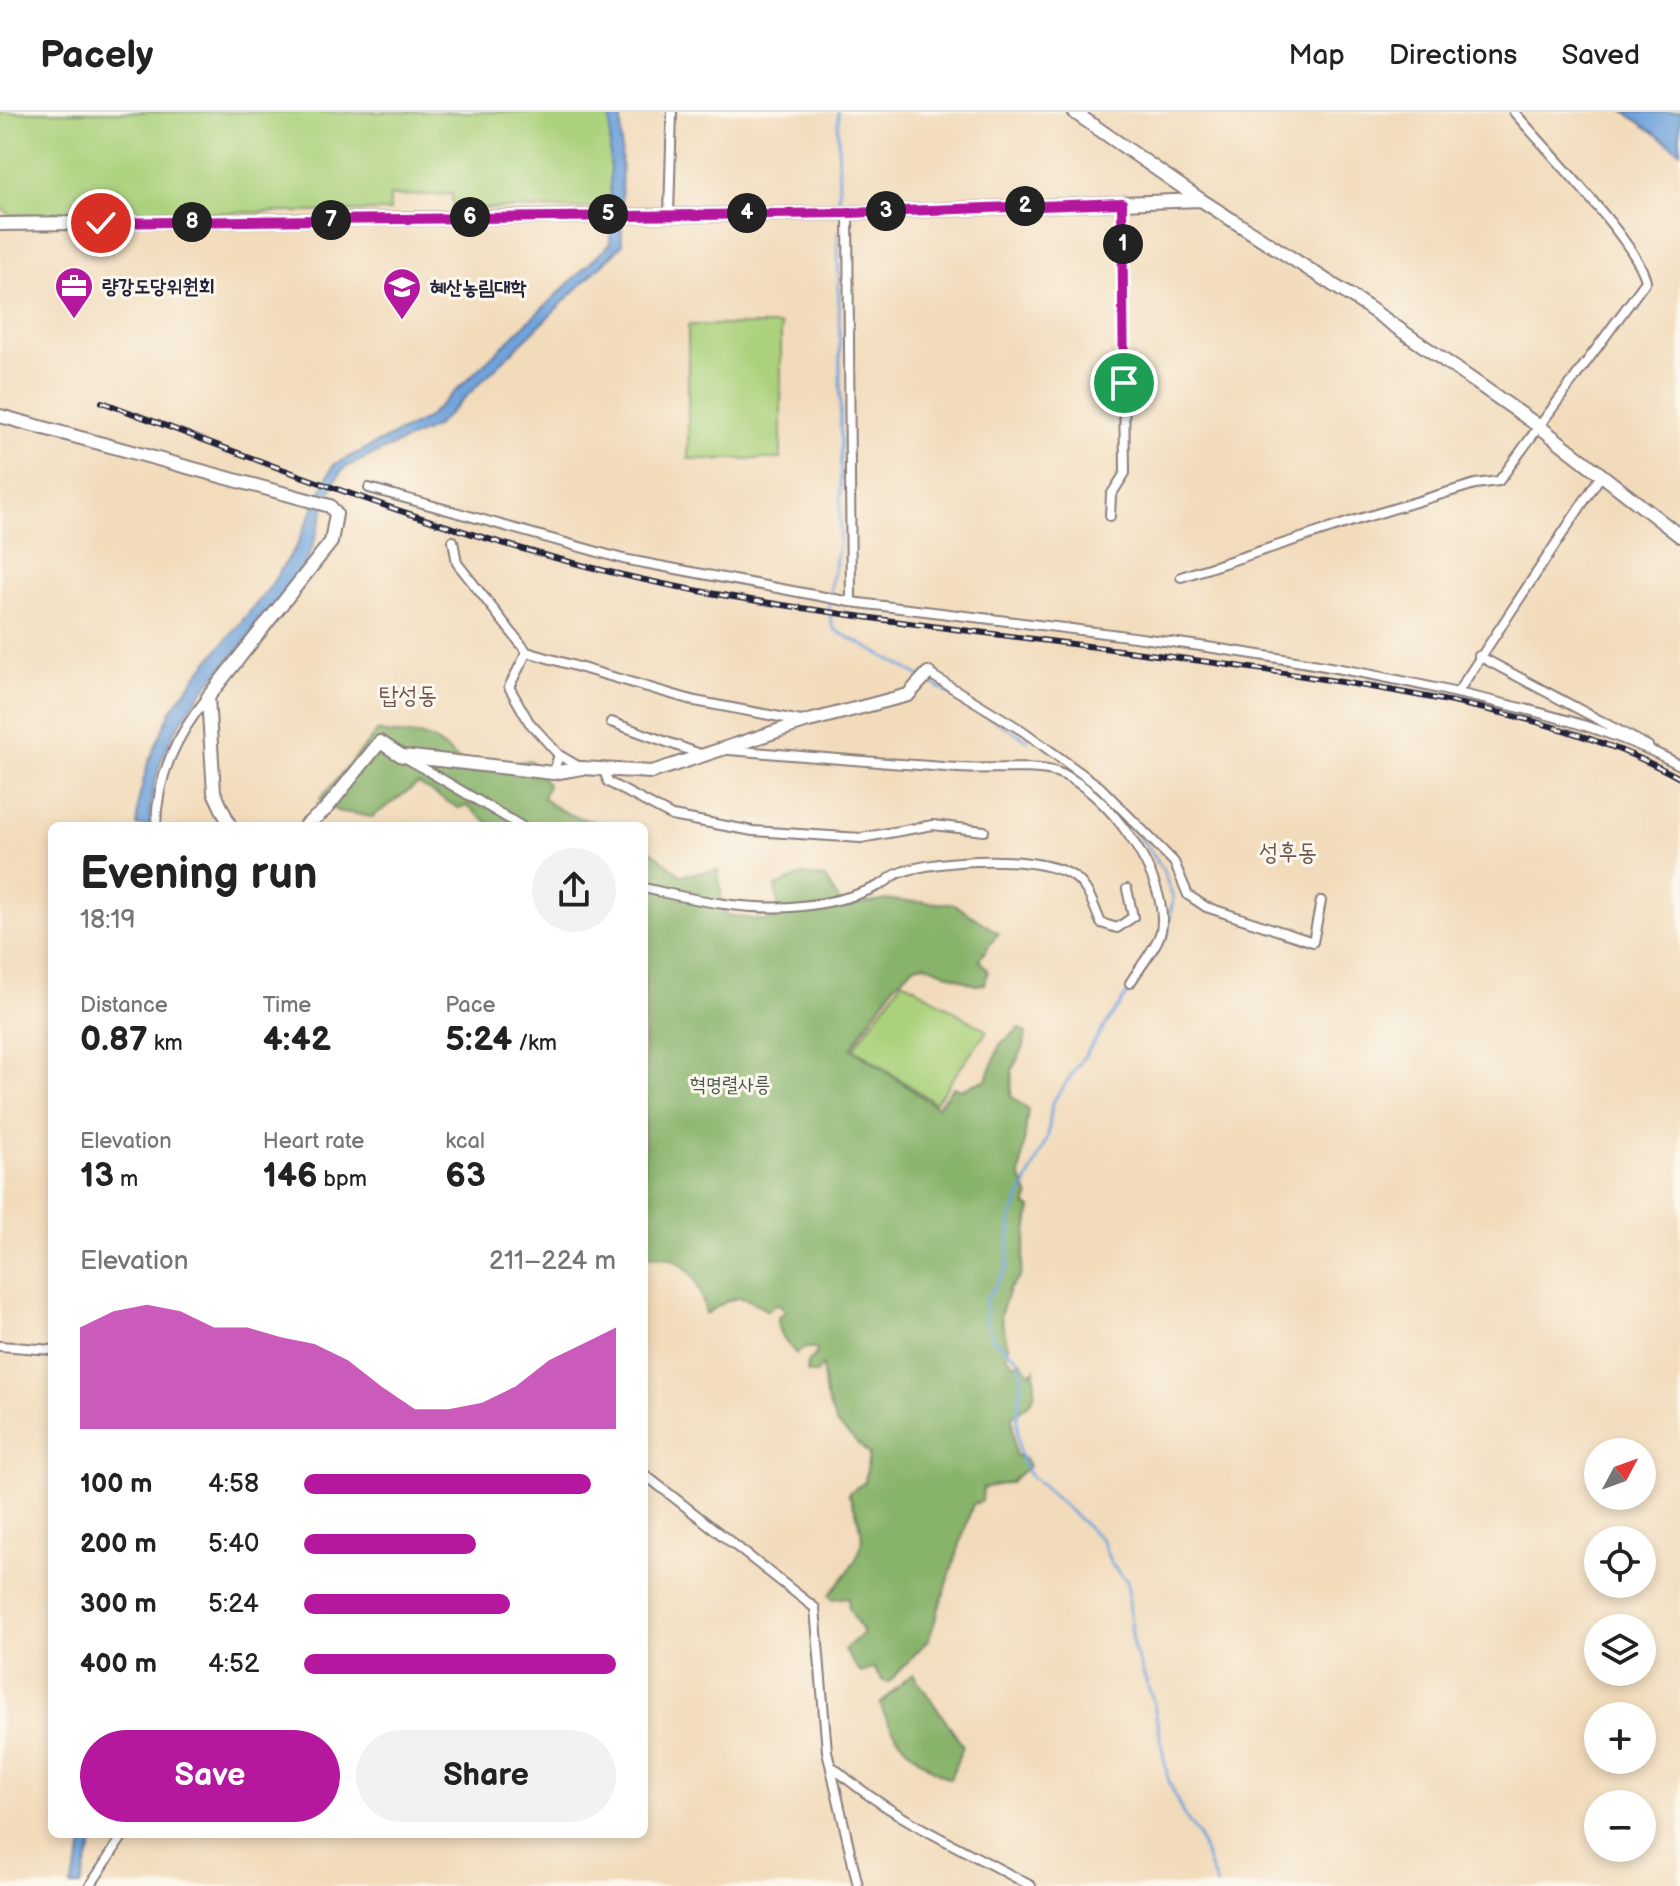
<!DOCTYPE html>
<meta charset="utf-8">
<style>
:root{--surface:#fff;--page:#f2f2f2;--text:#222;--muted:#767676;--line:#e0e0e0;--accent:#b5179e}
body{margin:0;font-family:"Balsamiq Sans","Poor Story",sans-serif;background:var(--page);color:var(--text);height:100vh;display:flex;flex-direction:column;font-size:30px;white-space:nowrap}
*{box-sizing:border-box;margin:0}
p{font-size:26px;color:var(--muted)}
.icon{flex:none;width:44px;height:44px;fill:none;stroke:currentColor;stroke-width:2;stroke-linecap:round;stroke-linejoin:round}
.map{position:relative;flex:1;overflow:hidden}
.side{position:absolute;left:48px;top:710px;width:600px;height:1016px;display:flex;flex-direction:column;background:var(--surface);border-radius:12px;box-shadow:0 4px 12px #0003}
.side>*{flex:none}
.needle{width:52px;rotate:49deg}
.buttons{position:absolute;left:1584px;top:1326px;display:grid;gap:16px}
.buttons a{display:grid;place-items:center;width:72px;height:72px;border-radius:50%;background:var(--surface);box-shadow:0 4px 12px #0003;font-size:40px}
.pin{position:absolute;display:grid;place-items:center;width:68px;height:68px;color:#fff;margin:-34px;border:4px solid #fff;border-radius:50%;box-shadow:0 2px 8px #0007}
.km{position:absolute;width:40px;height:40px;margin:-20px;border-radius:50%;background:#222;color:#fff;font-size:22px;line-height:40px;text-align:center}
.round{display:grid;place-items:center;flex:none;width:84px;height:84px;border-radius:42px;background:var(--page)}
.headline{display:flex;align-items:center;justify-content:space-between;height:136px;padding:0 32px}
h1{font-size:44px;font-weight:700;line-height:60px}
.figures{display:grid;grid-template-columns:repeat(3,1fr);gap:12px;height:136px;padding:8px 32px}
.figures div{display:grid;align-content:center}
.figures b{font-size:34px;font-weight:700}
.figures small{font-size:22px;font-weight:400}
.figures p{font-size:22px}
.chart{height:224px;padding:16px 32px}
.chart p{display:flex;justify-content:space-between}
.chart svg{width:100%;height:144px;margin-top:8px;fill:var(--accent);opacity:.7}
.button{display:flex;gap:16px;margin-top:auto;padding:16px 32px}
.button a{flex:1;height:92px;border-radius:48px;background:var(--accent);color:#fff;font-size:32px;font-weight:700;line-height:92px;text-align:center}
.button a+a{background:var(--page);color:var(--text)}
ul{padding:0 32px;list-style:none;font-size:26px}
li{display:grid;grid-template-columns:128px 96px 1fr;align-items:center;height:60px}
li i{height:20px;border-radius:10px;background:var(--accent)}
header{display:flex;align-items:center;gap:48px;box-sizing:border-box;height:112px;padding:0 40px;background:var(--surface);border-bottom:2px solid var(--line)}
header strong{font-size:38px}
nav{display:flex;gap:44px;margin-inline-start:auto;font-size:28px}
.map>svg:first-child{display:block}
.green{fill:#abd17b;stroke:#667a5b;stroke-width:2}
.forest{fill:#88b36b;stroke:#556a53;stroke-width:2}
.water{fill:#6fa3db;stroke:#48628b;stroke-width:2}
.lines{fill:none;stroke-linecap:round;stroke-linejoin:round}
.stream{stroke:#6fa3db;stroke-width:3}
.street-casing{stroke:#8a7e7b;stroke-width:12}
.secondary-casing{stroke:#8a7e7b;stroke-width:16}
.primary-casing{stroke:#8a7e7b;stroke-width:16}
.street{stroke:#fff;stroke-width:8}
.secondary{stroke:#fff;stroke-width:12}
.primary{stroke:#fff;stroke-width:12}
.rail-casing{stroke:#22223b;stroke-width:6}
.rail{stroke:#fbf7ec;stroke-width:3;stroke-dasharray:9;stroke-linecap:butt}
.route-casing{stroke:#fff;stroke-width:16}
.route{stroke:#b5179e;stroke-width:10}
.labels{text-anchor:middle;stroke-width:6;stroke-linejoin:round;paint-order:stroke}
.poi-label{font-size:20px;font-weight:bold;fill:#22223b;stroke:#fbf7ec;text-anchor:start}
.park-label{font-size:20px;fill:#4b574e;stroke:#fbf7ec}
.quarter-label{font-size:24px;fill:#6d5551;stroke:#fbf7ec}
</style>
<header>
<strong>Pacely</strong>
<nav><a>Map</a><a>Directions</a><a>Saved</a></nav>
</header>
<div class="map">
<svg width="1680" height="1774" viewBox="0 0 1680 1774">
<rect width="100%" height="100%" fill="#fbf7ec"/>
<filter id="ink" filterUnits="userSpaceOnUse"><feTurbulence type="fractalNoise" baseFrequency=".0125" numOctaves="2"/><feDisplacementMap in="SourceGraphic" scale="16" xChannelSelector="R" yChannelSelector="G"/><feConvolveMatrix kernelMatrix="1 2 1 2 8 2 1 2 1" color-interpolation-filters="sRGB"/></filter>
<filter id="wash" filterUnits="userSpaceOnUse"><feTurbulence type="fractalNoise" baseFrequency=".006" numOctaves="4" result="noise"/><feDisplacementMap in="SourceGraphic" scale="32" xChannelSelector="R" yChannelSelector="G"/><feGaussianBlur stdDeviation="1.8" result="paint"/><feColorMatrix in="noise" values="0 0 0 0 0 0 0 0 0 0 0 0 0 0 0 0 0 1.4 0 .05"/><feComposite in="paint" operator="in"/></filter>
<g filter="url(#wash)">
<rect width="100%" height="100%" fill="#f2dbbb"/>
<g class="green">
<path d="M0,0H610L611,96L453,97L452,82L390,84V99L11,103L0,95Z"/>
<rect x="688" y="213" width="93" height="134"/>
<path d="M903,868L987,919L935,991L854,936Z"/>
</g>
<g class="forest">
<path d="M378,619C397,625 409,620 422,624C442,629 457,647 472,661L530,648L548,673L543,686C563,705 594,710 620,714H493L467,694L458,696L418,672L372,705L337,699L320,687Z"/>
<path d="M644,733L681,763L718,758L724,802L765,809L781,805L775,775L801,763L825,766L843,795L887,788L954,792L998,821L979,848L988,859L985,872L975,873L925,852L915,854L895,872L851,936L937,995L953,975L962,977L987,967L1000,932L1020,916L1026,921L1024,935L1012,958L1011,984L1028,998L1020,1064L1029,1085L1026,1094L1031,1096L1020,1165L1009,1177L1000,1204L1008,1234L1006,1243L1015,1253L1021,1249L1030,1261L1035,1257C1034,1286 1039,1287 1012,1304L1015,1343L1025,1347L1029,1354L1011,1370L983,1376L982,1389L973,1392L929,1527L889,1570L883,1569L874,1556L861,1561L844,1538L863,1521L849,1496L848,1485L832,1487L829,1483C864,1441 872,1432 848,1381L865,1370L869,1342L836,1311L826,1285L822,1253L816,1262L807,1260L808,1250L817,1241L815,1236H805L796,1242C786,1230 778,1221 778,1206L786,1199L778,1191L767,1199C740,1178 733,1185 706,1202C700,1176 694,1151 663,1145C656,1144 651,1145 644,1143Z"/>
<path d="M913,1562L963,1634L950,1667C918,1652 892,1625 880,1592C893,1582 899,1571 913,1562Z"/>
</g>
<g class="water">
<path d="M610,0H621L622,133L435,315L344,356C321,384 321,426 302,457C248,545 149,600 150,714H137L138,690L148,651L171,599L197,563L267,479L297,433L333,353L426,307L610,132Z"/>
<path d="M1625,0H1680V39Z"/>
<path d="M87,1722H96L80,1774H71Z"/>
</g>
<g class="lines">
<g class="stream">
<path d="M838,0L839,91"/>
<path d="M838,119C839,220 842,321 840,422C839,450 820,492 835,518L922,565"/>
<path d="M928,569L1028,628"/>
<path d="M1073,660L1103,685L1145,731L1163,758L1173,786L1167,824L1052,991L1048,1024L1011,1105L1007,1156L986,1187V1209L993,1227L1018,1246L1022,1263L1017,1307L1019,1341L1029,1362L1102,1428L1111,1452L1127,1469L1133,1534L1153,1588L1168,1667L1182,1700L1198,1723L1217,1774"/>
</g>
</g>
</g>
<g filter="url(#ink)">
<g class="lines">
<defs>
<g id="street">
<path d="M848,101L851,490C1049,515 1249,534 1444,578C1524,596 1607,614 1680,653"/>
<path d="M669,102L672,0"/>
<path d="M369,376L623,447L851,490"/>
<path d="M1110,404L1111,383L1125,361L1122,91"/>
<path d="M453,429L457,451L527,540L695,589L801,609"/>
<path d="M1181,465L1356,408L1475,372L1499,369L1646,169C1639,133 1543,34 1514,0"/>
<path d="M527,540L509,575L529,610L559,643"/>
<path d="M1479,544L1648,634"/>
<path d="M928,561L1023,619L1100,675L1174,750L1188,783L1206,795L1313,830L1321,789"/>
<path d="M1457,581L1602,362"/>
<path d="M611,610L703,643"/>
<path d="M729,638C805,644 882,651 959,656C984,658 1034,653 1056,660C1105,675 1171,767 1161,819C1157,835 1139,856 1130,871"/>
<path d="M406,646L521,714"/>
<path d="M604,658L608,670L672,704L753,719L861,726L933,713L984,719"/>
<path d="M553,661L559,643L581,656"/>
<path d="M156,714C157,664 176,624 207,586"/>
<path d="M644,776C694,788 750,800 802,794C829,791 853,786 878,774C886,771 891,764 899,761C935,747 1048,740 1078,768C1090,779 1095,798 1101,811L1117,816L1133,805L1127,777"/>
<path d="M0,1234L52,1238"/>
<path d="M644,1362L815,1496L827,1639L858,1774"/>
<path d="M834,1656C893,1708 963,1736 1031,1774"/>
<path d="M90,1774L124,1722"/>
</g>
<g id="secondary">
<path d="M1074,0L1201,88"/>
<path d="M0,304L330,394L336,402L331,430L208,585L214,680L230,714"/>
<path d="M305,714L326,697L380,630L402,644L430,647L553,661L582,656L652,660L805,610L908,583L928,561"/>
</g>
<path id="primary" d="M0,112L848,101L1201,88L1366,194L1540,315L1680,424"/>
</defs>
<use href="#street" class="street-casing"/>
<use href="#secondary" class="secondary-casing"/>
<use href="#primary" class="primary-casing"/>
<use href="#street" class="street"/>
<use href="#secondary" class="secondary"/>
<use href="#primary" class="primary"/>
<defs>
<path id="rail" d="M102,290C301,364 500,444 710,481C909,516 1111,533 1310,565C1434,585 1569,606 1680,666"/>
</defs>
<use href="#rail" class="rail-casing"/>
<use href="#rail" class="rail"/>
</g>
</g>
<g class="lines" filter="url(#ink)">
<defs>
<path id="route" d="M101,111L848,101L1122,91L1124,271"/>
</defs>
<use href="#route" class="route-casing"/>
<use href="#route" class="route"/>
</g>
<defs>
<symbol id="office-pin" viewBox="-11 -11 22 30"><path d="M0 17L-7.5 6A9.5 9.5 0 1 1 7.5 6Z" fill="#b5179e" stroke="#fbf7ec"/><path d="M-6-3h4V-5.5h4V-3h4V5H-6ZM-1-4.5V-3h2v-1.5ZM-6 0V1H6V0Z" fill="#fff"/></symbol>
<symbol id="university-pin" viewBox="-11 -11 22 30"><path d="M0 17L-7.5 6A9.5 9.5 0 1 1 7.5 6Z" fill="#b5179e" stroke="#fbf7ec"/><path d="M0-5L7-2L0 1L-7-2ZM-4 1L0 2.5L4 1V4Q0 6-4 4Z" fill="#fff"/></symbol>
</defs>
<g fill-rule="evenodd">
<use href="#office-pin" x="52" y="152" width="44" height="60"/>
<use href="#university-pin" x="380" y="153" width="44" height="60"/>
</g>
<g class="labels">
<g class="poi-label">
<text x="102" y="181">량강도당위원회</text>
<text x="430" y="182">혜산농림대학</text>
</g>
<g class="park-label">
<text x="730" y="979">혁명렬사릉</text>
</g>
<g class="quarter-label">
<text x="408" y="591">탑성동</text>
<text x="1288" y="748">성후동</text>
</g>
</g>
</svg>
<div class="buttons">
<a><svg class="needle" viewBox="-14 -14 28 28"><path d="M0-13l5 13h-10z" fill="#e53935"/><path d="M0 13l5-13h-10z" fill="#767676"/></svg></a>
<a><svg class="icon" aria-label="locate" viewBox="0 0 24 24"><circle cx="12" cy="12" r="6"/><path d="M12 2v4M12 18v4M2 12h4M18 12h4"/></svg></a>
<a><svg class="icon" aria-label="layers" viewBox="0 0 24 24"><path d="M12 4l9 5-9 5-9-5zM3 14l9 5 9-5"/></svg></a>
<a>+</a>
<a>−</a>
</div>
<div class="pin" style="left:1124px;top:271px;background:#1e9e55"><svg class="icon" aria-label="arrive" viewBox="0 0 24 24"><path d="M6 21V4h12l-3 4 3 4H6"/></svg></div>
<div class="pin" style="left:101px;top:111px;background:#d93025"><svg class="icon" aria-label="check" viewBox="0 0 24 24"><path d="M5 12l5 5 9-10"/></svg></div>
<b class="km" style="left:1123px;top:132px">1</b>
<b class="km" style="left:1025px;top:94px">2</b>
<b class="km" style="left:886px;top:99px">3</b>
<b class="km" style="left:747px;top:101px">4</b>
<b class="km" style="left:608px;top:102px">5</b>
<b class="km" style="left:470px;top:105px">6</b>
<b class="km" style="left:331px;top:108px">7</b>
<b class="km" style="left:192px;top:110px">8</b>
<section class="side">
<div class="headline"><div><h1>Evening run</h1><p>18:19</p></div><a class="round"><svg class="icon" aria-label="share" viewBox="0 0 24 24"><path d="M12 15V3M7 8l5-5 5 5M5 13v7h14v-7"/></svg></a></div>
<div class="figures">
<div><p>Distance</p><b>0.87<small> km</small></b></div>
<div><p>Time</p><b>4:42</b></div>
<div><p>Pace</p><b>5:24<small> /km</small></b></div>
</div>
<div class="figures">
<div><p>Elevation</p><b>13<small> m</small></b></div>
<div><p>Heart rate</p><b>146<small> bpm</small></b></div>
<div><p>kcal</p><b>63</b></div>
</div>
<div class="chart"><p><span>Elevation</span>211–224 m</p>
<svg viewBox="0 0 160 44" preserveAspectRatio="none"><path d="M0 44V13L10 8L20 6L30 8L40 13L50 13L60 16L70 18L80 23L90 31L100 38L110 38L120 36L130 31L140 23L150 18L160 13V44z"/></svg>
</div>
<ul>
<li><b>100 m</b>4:58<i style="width:92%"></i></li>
<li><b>200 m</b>5:40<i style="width:55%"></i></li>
<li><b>300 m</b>5:24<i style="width:66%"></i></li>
<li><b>400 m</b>4:52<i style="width:100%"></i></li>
</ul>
<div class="button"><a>Save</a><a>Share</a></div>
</section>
</div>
